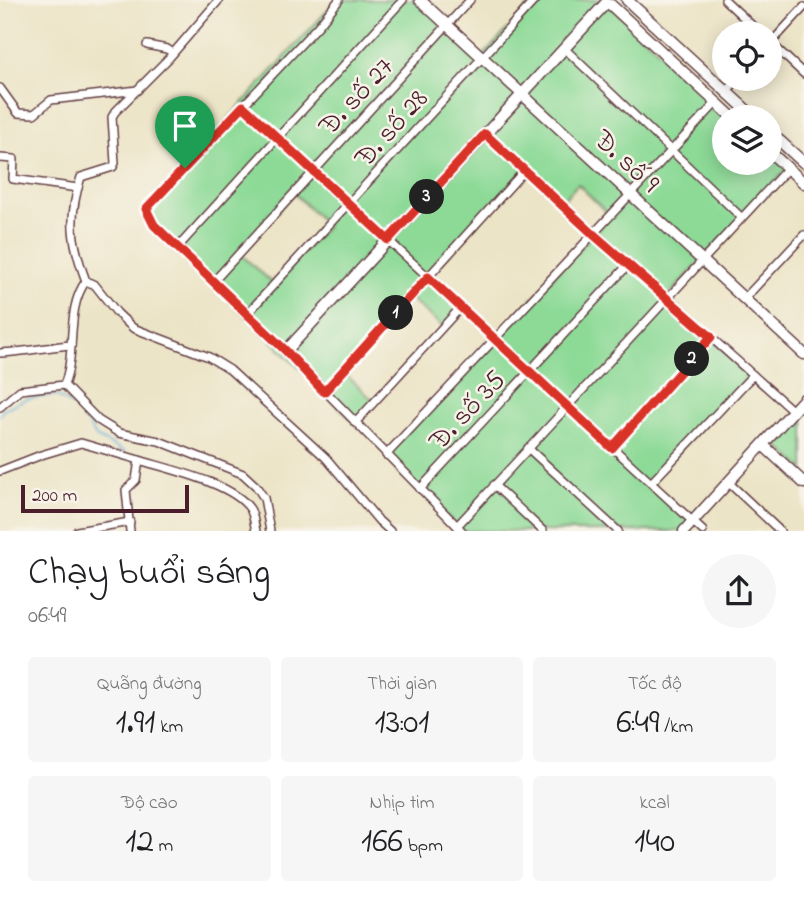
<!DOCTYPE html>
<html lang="vi">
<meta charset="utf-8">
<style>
:root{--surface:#fff;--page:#f6f6f6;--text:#202124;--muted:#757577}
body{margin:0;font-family:"Indie Flower",sans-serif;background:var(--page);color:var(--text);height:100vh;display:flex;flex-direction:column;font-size:26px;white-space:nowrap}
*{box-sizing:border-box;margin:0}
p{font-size:23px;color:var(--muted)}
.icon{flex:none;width:38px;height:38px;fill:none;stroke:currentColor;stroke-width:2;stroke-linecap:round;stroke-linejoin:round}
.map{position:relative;height:531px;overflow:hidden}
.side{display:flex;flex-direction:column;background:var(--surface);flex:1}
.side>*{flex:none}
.controls{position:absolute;left:712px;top:21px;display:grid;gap:14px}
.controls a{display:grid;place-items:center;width:70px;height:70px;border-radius:50%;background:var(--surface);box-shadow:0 4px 18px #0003;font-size:35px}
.scale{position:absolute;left:21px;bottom:18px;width:168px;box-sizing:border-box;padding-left:7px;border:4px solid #4a1f2b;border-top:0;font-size:19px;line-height:24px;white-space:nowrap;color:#4a1f2b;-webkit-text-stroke:5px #f7f3e8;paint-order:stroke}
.pin{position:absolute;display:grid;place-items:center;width:60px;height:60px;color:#fff;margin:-72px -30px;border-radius:50% 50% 50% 0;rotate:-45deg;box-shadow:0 0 7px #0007}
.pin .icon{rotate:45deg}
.km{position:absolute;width:35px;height:35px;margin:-18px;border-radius:50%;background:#222;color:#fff;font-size:19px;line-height:35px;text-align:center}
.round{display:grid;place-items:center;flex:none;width:74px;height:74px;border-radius:37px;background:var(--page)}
.head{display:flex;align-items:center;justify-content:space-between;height:119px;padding:0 28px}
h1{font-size:38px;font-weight:600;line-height:52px}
.stats{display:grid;grid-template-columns:repeat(3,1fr);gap:10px;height:119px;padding:7px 28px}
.stats div{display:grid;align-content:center;border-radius:7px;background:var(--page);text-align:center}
.stats b{font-size:35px;font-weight:600}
.stats small{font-size:19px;font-weight:400}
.stats p{font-size:19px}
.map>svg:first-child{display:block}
.green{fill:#8dda97;stroke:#6c7c61;stroke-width:2;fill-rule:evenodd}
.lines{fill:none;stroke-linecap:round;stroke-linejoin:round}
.stream{stroke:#59a9d3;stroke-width:2}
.street-casing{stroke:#623d42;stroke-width:10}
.secondary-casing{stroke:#623d42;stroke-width:13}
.street{stroke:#fff;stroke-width:7}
.secondary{stroke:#fff;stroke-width:10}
.route-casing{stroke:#fff;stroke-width:14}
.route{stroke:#d93025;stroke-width:9}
.labels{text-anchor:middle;stroke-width:5;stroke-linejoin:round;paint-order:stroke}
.street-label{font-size:28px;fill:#4a1f2b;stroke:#f7f3e8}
</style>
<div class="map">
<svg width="804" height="531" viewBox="0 0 804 531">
<rect width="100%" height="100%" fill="#f7f3e8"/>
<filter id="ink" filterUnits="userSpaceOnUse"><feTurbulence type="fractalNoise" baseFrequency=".0143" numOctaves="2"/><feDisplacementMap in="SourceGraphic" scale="14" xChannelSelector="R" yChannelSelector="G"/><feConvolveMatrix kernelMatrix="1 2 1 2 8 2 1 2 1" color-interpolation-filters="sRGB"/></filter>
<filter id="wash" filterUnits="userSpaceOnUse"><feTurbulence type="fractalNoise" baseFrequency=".00686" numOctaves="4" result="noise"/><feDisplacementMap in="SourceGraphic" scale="28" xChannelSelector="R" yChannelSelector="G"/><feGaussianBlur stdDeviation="1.57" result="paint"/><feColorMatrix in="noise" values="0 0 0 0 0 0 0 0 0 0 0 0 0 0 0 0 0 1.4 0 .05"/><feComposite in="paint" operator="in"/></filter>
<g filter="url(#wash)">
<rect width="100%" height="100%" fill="#ece4c6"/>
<g class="green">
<path d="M337,0H420L482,57L535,0H603L732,117H724V163H770V152L788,168L667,297L750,375L650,482L693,522L684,531H462L386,455L610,216L578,184L562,201L524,171L428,277L461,307L443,327L409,298L343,372L375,402L355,423L154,225L146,209ZM294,193L327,226L274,284L239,253Z"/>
<path d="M802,420L804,422V469L778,446Z"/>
</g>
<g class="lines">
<path class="stream" d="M0,415L4,409L26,399L55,395L79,410L96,437L125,452"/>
</g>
</g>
<g filter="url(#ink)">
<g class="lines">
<defs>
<g id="street">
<path d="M339,0L318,26L146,209L154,225L286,351L462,531"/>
<path d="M725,0L760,33"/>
<path d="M770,42L804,74"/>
<path d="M770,44L804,7"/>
<path d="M147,45L167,49L173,53"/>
<path d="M564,48L741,217"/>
<path d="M0,88L18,113L34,114L51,100L138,90"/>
<path d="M726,92L738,79"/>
<path d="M243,106L703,531"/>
<path d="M485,134C586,228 690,318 792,410"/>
<path d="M0,158L14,159L13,179L78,188"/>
<path d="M178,247L403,0"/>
<path d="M86,281C71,241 68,218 81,177L113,167L115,163L112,117L115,112L169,58L219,0"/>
<path d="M214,281L470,0"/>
<path d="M744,299L804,235"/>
<path d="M247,314L535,0"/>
<path d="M0,353C25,352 47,347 71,345"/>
<path d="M64,385L98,420L119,433L159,441L243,474L256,486L264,498L270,531"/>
<path d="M324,392L524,171"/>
<path d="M0,407L20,390L64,385C77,353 65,309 86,281L95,285L117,313L133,328L209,357L230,370L326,458L379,521L390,531"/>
<path d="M355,423L461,307"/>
<path d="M528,448L618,531"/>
<path d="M613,448L711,337"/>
<path d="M386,455L716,103"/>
<path d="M139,460C168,469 233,483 250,509C254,515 254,524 256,531"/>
<path d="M0,471L41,455L81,443L139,460L136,480L126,490L130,531"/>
<path d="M728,482L780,531"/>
<path d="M651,483L753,375"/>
<path d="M494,485L543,531"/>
<path d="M420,489L629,264"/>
<path d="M457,526L788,168"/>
<path d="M77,531L130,522"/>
</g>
<g id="secondary">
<path d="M420,0L804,354"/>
<path d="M627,0L754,117"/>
<path d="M611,5L732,117"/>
<path d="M770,132L804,163"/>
<path d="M770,152L804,183"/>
<path d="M286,351L606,3"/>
<path d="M763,445L804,483"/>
<path d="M684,531L804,399"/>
</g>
</defs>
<use href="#street" class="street-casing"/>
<use href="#secondary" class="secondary-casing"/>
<use href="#street" class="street"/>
<use href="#secondary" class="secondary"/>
</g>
</g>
<g class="lines" filter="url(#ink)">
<defs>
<path id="route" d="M243,106L388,240L485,134L593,234L711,337L612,448L428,277L324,392L286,351L154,225L146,209Z"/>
</defs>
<use href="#route" class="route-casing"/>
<use href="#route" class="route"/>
</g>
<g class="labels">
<g class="street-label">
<text transform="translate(355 95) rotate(-47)" y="10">Đ. số 27</text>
<text transform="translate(390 127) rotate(-48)" y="10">Đ. số 28</text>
<text transform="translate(628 160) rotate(43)" y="10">Đ. số 9</text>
<text transform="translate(466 409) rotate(-47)" y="10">Đ. số 35</text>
</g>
</g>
</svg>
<div class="controls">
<a><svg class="icon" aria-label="locate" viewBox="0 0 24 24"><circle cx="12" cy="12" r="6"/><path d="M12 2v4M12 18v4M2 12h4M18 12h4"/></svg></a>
<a><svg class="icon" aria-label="layers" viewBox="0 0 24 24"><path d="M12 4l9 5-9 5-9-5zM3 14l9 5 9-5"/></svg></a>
</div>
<div class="scale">200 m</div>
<div class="pin" style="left:185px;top:168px;background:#1e9e55"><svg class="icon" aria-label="arrive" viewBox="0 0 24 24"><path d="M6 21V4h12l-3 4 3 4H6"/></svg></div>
<b class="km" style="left:396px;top:313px">1</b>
<b class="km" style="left:692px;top:359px">2</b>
<b class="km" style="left:427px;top:197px">3</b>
</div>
<section class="side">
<div class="head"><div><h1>Chạy buổi sáng</h1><p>06:49</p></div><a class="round"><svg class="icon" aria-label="share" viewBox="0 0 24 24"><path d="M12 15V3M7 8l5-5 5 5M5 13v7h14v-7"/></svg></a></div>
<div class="stats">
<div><p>Quãng đường</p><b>1.91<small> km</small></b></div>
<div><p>Thời gian</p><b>13:01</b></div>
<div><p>Tốc độ</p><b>6:49<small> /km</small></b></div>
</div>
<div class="stats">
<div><p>Độ cao</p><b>12<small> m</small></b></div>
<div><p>Nhịp tim</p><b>166<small> bpm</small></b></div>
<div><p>kcal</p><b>140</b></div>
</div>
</section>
